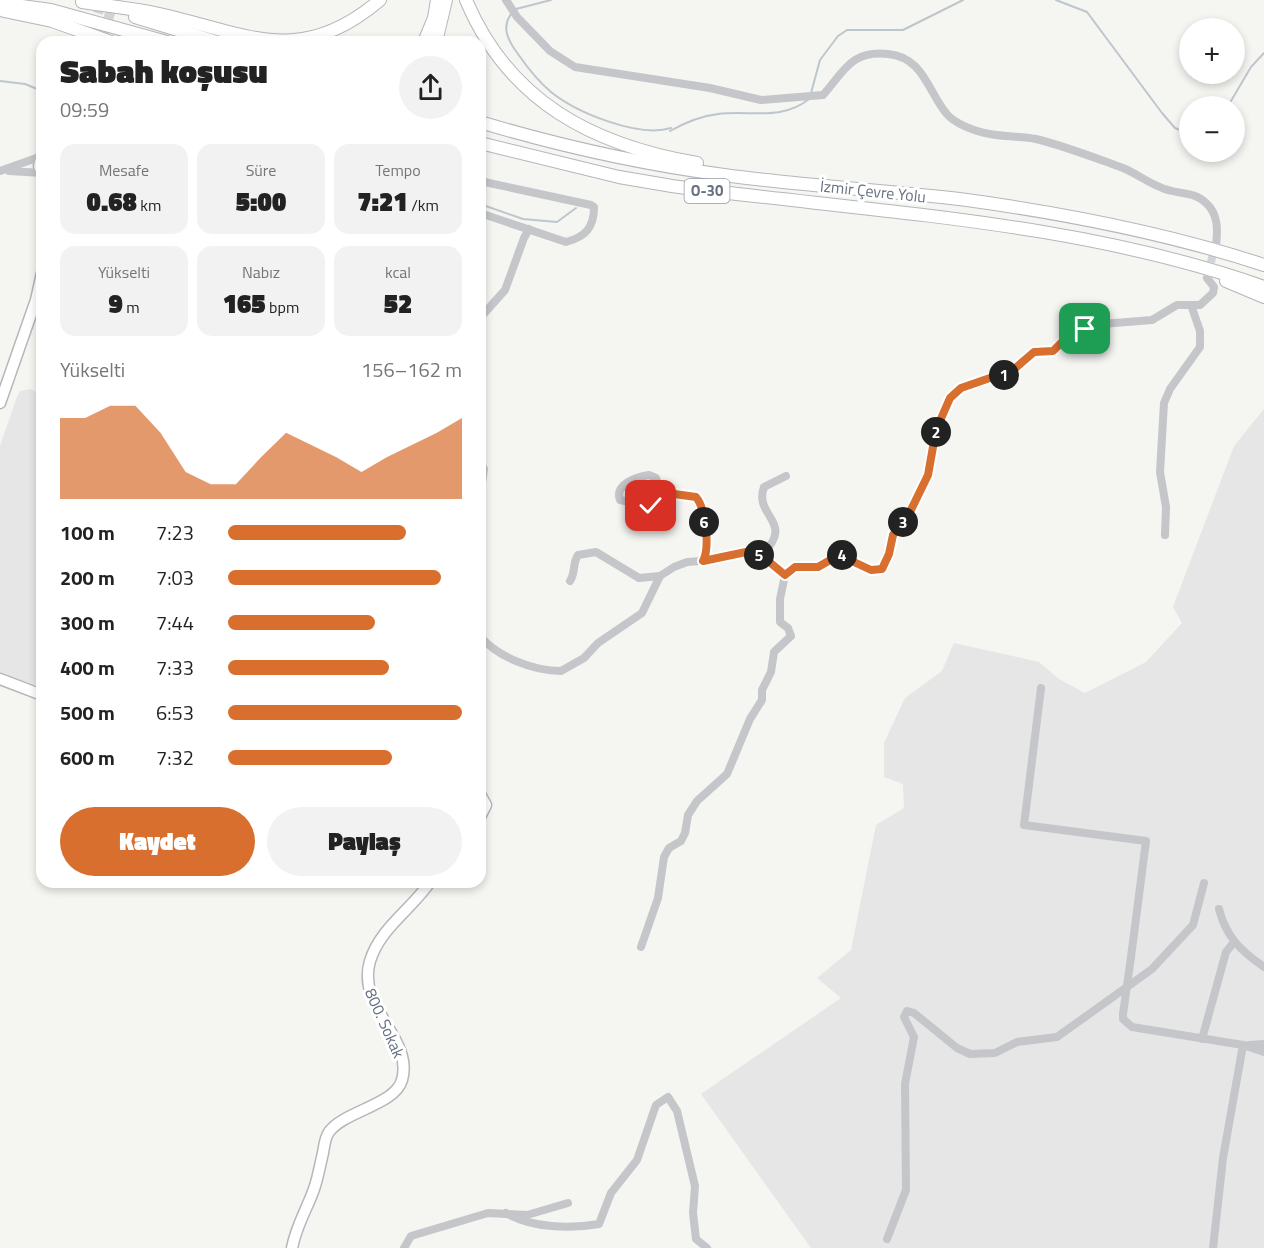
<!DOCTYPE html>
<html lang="tr">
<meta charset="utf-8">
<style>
:root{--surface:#fff;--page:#f2f2f2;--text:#222;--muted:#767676;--accent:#d86f2f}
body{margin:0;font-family:"Titillium Web",sans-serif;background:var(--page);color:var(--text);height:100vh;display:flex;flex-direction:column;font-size:22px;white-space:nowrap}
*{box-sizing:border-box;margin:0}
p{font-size:20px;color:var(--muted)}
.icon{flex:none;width:33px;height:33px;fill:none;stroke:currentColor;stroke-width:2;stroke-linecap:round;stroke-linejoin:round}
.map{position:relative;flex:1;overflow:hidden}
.drawer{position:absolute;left:36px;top:36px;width:450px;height:852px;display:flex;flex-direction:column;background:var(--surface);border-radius:18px;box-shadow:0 3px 9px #0003}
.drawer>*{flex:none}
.controls{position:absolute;left:1179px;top:18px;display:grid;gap:12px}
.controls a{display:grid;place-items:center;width:66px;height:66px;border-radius:50%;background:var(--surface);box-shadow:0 3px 9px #0003;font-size:30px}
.pin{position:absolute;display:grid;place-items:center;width:51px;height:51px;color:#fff;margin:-26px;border-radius:12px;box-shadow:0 3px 9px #0006}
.km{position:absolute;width:30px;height:30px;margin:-15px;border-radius:50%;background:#222;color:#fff;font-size:16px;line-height:30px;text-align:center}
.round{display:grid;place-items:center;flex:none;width:63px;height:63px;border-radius:32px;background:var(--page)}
.headline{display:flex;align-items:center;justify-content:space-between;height:102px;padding:0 24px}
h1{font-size:33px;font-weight:800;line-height:45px}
.figures{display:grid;grid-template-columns:repeat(3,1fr);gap:9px;height:102px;padding:6px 24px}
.figures div{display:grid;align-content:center;border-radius:15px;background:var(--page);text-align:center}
.figures b{font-size:26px;font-weight:800}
.figures small{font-size:16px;font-weight:400}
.figures p{font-size:16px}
.chart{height:168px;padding:12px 24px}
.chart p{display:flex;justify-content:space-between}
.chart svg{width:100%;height:108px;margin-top:6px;fill:var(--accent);opacity:.7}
.cta{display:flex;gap:12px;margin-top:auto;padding:12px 24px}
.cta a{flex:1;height:69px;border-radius:36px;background:var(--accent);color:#fff;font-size:24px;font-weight:800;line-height:69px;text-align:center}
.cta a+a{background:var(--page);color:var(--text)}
ul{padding:0 24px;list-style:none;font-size:20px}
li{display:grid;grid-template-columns:96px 72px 1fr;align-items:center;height:45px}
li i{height:15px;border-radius:8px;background:var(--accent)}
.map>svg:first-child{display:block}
.built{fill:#e5e6e5}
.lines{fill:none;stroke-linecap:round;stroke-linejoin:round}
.stream{stroke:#bec6cd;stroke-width:2}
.minor-tunnel{stroke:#d1d4d6;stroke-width:8;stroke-dasharray:8 4;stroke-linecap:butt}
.major-tunnel{stroke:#d1d4d6;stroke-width:10;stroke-dasharray:10 5;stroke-linecap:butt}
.major-casing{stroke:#b4b7bb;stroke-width:13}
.highway-casing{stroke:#b4b6ba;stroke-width:14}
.minor{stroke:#c4c6ca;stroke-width:8}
.major{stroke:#fff;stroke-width:10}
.highway{stroke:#fff;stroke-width:12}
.minor-bridge{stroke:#c4c6ca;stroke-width:8}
.route-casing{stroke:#fff;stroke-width:12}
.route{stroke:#d86f2f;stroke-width:8}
.labels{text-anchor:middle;stroke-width:6;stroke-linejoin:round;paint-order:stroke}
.shield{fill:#fff;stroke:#949ca7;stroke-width:1.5}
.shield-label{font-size:15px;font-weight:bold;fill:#667181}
.street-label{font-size:16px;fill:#667181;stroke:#fff}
</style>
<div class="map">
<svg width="1264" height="1248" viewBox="0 0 1264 1248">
<rect width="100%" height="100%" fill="#f5f5f2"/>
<g class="built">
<path d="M30,389L42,394V687L0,674V446L17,397L20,391Z"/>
<path d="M1264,409V1248H811L701,1094L841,998L817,978L851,950L876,825L904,808L903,784L884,777V743L905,698L942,671L954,643L1039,662L1059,679L1085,693L1146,662L1182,623L1173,607L1234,446Z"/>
</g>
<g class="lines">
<g class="stream">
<path d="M1056,0L1087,12L1162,113L1175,128L1190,134"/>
<path d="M516,9L551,0"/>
<path d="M512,13C500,27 509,42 518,54C527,67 539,82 551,92C577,113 639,138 671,128"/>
<path d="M0,81L25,84L42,91"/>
<path d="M811,93L820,60L838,36L847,30H903L963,0"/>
<path d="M1228,106L1251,67L1264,53"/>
<path d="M670,131C686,122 700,116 718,114C750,110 782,121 809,99"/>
<path d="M480,204L523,219L557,222L576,208"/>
</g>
<path class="minor-tunnel" d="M1208,274L1215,246"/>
<g class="major-tunnel">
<path d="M104,33L114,0"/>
<path d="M89,42L102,0"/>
</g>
<defs>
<g id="major">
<path d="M42,156L39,166L42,173"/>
<path d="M0,403L36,300L42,273"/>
<path d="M0,679L42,695"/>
<path d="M480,794L486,805L480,817"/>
<path d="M292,1248C296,1226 307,1209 314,1189C318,1178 320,1165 323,1153C324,1147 325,1137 329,1132C344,1111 395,1105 402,1080C414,1038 356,1008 370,961C380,928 412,909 430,882"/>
</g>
<g id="highway">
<path d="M466,0C509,102 593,145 697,163"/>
<path d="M82,2C107,6 131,8 155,13C244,32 298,70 380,0"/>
<path d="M0,3L51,10L167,42"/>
<path d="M4,11L52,21L111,42"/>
<path d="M135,17L217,42"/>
<path d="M424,42L434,18L437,0"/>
<path d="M436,42L446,0"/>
<path d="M480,122C560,146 641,164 724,175C804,186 886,190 967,200C1068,214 1167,233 1264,265"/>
<path d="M480,143L619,177L672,186C868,212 1076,220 1264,287"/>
<path d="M1226,281L1264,297"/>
</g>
</defs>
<use href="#major" class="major-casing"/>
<use href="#highway" class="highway-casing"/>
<g class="minor">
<path d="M506,0L517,17L550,51L575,67L710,88L761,100L823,95C844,72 850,50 888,54C923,57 928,91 946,113C954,124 977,132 990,134C1005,137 1021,136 1036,139C1065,146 1095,158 1123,168C1138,174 1152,186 1168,190C1181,194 1195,192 1206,203C1218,214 1218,229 1216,245"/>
<path d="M0,171L42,156"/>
<path d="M9,171L42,173"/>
<path d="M480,181L591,205L594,207C594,228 585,237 566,242L480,213"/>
<path d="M480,318L505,290L524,238L529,229"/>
<path d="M480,461L484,469L480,497"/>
<path d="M667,493L651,506L620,500C614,484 637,477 649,475L656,478L660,490L696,497C706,508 710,548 703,561"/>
<path d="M1165,535L1166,507L1160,472L1164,403L1170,389L1200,347V331L1191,305"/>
<path d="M761,555C797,522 753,517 764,487L786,476"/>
<path d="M785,575L795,567L809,569L818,567L839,555C853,558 867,574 882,569L893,535L910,511L928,475L943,409L955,392L1004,375L1034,352L1052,351L1070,335L1102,324L1152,320L1177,305H1200L1213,293L1214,287L1207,278"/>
<path d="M570,581C576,572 572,564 578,555L596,552L639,578L660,576"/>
<path d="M480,636C497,657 534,671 561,671L584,658L598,643L642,613L660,576L674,567L687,562L715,560L746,552L761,555L785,575L780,599V622L788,628L791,636L774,652L771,672L762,690V700L750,719L727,774L697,801L688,815L685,833L681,841L669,848L664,857L658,898L641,947"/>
<path d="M1041,688L1024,825L1146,841L1131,957"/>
<path d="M1219,909C1226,937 1241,951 1264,967"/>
<path d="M1123,1014V1019L1132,1027L1243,1045L1264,1052"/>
<path d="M1202,1039L1226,952L1234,942"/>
<path d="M1249,1045L1264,1044"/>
<path d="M506,1213C532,1228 570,1229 599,1224L611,1193L637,1160L656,1105L668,1097L677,1111L695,1186L693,1213L696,1239L707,1248"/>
<path d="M887,1239L906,1190L905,1084L914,1037L904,1017L907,1011L914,1013L957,1048L970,1054L995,1053L1017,1042L1057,1037L1152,969L1193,925L1204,883"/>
<path d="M404,1248L411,1236L488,1213L527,1215L568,1203"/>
<path d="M1213,1248L1223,1158L1243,1045"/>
</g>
<use href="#major" class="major"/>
<use href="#highway" class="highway"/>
<path class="minor-bridge" d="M1123,1014L1131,957"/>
</g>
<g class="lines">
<defs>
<path id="route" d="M651,506L667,493L696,497C706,509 710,548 703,561L746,552L761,555L785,575L795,567H818L839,555L871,570L882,569L889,554L893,535L910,512L928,475L936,430L950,398L961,388L1013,370L1034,352L1053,351L1070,334L1085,329"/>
</defs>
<use href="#route" class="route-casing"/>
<use href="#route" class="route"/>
</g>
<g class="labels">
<rect class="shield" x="684.5" y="179" width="45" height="24" rx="4.5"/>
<g class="shield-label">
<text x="707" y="196">O-30</text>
</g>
<g class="street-label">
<text transform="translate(873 191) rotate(6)" y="6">İzmir Çevre Yolu</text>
<text transform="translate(385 1023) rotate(66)" y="6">800. Sokak</text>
</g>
</g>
</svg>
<div class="controls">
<a>+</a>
<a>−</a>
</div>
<div class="pin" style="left:1085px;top:329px;background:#1e9e55"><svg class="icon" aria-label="arrive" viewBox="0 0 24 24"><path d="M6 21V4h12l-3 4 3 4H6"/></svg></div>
<div class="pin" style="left:651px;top:506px;background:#d93025"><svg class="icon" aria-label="check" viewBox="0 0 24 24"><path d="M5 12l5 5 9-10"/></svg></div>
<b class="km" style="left:1004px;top:375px">1</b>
<b class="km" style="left:936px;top:432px">2</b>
<b class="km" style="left:903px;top:522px">3</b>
<b class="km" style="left:842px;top:555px">4</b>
<b class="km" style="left:759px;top:555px">5</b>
<b class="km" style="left:704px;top:522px">6</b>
<section class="drawer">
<div class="headline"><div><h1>Sabah koşusu</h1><p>09:59</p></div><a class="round"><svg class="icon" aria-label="share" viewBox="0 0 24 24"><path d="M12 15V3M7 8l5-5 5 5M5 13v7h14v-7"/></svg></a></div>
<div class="figures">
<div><p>Mesafe</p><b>0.68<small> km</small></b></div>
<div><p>Süre</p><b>5:00</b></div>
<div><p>Tempo</p><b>7:21<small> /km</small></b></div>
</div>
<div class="figures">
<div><p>Yükselti</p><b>9<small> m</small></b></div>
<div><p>Nabız</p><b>165<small> bpm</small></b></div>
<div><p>kcal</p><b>52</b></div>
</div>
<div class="chart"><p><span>Yükselti</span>156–162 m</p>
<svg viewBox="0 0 160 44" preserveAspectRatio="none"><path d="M0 44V11L10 11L20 6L30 6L40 17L50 33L60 38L70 38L80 27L90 17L100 22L110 27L120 33L130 27L140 22L150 17L160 11V44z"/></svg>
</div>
<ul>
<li><b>100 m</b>7:23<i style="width:76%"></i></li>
<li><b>200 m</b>7:03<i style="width:91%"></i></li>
<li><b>300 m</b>7:44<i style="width:63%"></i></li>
<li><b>400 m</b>7:33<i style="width:69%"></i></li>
<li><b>500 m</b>6:53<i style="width:100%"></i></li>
<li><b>600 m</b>7:32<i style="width:70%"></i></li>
</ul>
<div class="cta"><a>Kaydet</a><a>Paylaş</a></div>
</section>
</div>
